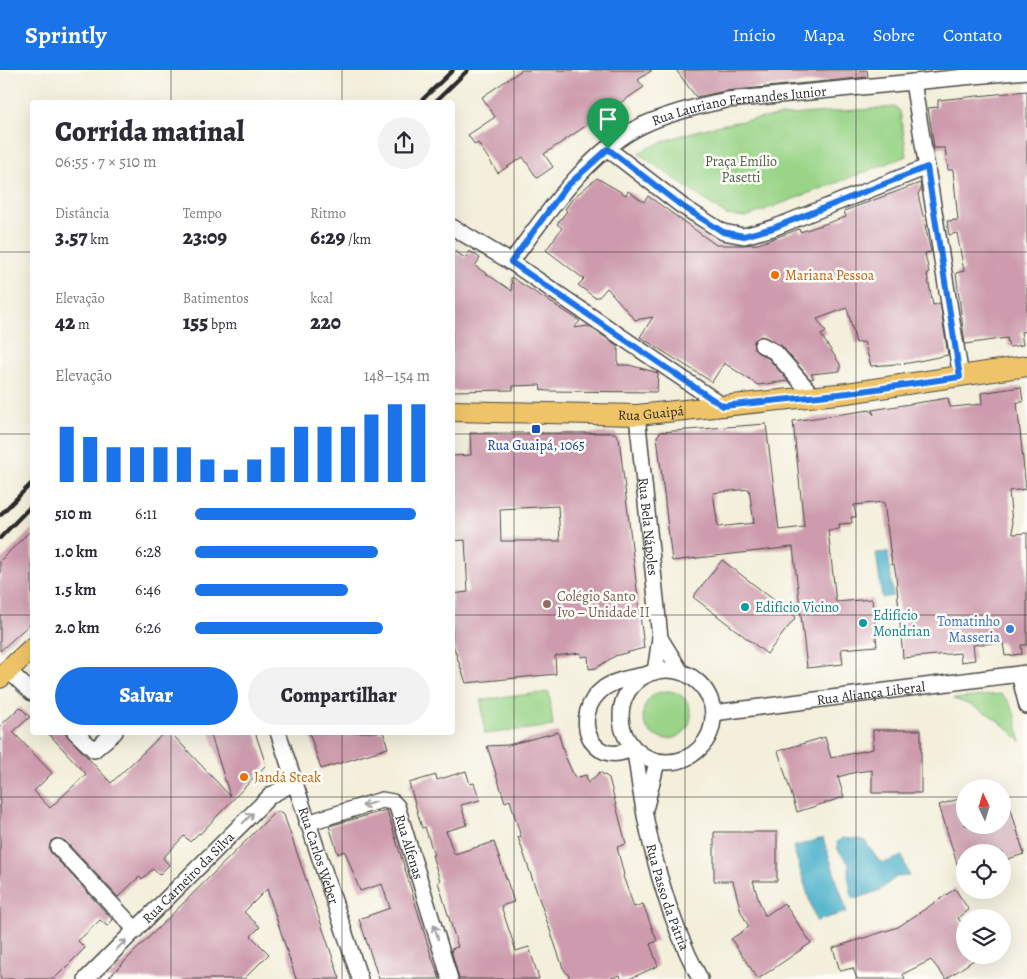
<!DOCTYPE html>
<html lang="pt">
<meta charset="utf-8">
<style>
:root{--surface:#fff;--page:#f2f2f3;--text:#2b2b33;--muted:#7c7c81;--accent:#1a73e8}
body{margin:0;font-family:Alegreya,serif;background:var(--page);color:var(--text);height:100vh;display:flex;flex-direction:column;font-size:19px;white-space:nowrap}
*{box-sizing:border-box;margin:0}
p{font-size:16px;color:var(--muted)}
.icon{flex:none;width:28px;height:28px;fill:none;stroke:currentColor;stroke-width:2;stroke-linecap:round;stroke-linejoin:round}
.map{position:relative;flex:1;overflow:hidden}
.side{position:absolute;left:30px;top:30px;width:425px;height:635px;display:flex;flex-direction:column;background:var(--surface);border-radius:5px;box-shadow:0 5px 20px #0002}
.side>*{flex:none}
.needle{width:32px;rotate:356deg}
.tools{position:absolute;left:956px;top:709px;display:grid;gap:10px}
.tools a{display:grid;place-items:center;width:55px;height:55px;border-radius:50%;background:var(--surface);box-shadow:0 5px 20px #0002;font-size:25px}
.pin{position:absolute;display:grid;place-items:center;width:42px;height:42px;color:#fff;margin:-51px -21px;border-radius:50% 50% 50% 0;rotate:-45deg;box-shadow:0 0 5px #0007}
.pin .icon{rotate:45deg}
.round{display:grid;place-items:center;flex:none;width:52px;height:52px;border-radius:26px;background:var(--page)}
.summary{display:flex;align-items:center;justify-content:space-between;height:85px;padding:0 25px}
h1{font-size:28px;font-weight:800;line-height:38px}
.stats{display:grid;grid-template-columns:repeat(3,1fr);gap:8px;height:85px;padding:5px 25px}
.stats div{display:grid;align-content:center}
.stats b{font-size:21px;font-weight:800}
.stats small{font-size:14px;font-weight:400}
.stats p{font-size:14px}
.chart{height:140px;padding:10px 25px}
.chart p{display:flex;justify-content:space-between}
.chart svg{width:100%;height:90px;margin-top:5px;stroke:var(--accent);stroke-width:6}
.primary-button{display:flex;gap:10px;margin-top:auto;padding:10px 25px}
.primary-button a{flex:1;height:58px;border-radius:30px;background:var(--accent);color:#fff;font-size:20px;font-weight:800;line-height:58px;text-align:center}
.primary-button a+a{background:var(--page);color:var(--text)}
ul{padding:0 25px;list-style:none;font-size:16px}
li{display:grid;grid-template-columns:80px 60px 1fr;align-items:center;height:38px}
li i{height:12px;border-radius:6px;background:var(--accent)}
header{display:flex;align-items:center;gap:30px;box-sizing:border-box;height:70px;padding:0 25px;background:var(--accent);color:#fff}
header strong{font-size:24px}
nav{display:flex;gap:28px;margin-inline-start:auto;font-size:18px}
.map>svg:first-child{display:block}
.green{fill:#99d487;stroke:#628059}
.water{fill:#4ab0c9;stroke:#3a6e7a}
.building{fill:#cd9bad;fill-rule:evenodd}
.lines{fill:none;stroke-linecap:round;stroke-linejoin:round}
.minor-casing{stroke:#494845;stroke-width:18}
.major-casing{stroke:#494845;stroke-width:22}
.minor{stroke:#fff;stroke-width:15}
.major{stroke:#efc469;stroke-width:20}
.rail{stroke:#2b2b2b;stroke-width:4}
.oneway{stroke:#a0a0a0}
.route-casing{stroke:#fff;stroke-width:10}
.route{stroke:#1a73e8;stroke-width:6}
.grid{fill:none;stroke:#2b2b2b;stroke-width:1;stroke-opacity:0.55}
.food-dot{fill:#e8710a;stroke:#fdfcf7;stroke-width:2}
.transit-dot{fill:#1a4fb4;stroke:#fdfcf7;stroke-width:2}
.education-dot{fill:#8d6e63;stroke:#fdfcf7;stroke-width:2}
.culture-dot{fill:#0f9aa8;stroke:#fdfcf7;stroke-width:2}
.shop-dot{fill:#3f7fe0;stroke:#fdfcf7;stroke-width:2}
.labels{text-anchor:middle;stroke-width:5;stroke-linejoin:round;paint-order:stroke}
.street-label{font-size:14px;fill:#2b2b2b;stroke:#fdfcf7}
.park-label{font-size:14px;fill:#4c5e47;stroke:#fdfcf7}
.food-label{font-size:14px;fill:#c56008;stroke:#fdfcf7;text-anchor:start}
.transit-label{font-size:14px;fill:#164399;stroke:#fdfcf7}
.education-label{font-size:14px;fill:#785e54;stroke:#fdfcf7;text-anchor:start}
.culture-label{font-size:14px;fill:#0d838f;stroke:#fdfcf7;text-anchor:start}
.shop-label{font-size:14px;fill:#366cbe;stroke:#fdfcf7;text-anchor:end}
</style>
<header>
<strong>Sprintly</strong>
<nav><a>Início</a><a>Mapa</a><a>Sobre</a><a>Contato</a></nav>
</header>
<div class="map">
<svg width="1027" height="909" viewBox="0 0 1027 909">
<rect width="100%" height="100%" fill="#fdfcf7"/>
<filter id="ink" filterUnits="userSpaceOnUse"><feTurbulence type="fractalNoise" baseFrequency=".02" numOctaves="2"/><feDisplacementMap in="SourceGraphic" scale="10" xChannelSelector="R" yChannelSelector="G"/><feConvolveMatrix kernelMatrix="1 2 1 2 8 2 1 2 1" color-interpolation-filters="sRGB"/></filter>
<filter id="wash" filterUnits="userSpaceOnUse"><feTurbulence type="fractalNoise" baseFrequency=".0096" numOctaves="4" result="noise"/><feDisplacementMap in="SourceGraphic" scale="20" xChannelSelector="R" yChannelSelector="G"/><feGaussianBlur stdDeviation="1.12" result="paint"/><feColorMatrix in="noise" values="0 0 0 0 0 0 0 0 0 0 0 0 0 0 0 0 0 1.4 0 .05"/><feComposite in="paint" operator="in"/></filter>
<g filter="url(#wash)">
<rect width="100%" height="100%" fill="#f3efdb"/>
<g class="green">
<path d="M895,37L900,41L907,86L746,147L726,145L638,83C717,43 808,45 895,37Z"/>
<circle cx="667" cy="645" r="24"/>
<path d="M549,622L553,656L485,664L481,630Z"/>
<path d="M1000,624C1015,631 1017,657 1021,672C1001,650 981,637 953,629Z"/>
</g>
<g class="water">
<path d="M888,482L893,526L882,528L876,483Z"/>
<path d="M823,768L847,842L816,851L793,777Z"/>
<path d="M842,768L864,770L879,791L884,793L902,786L909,806L896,807L880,820L856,829L852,826L848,806L849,794L838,780L837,772Z"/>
</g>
<g id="blocks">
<g class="building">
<path d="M522,0H652L638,10L644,17L544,84L553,97L537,108L523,87L498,103L478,73L475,75L468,65L495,47L482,27Z"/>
<path d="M676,0H867L868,7L726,21L696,27Z"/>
<path d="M1027,21V261L1021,262L1023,275L1009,277L1007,268L965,274L956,203L964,201L957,163L949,165L947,151L958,150L953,100H948L945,78H934L928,38L938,37V30Z"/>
<path d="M597,108L626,125L628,121L644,132L648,126L716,175H743L758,174L799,159L800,162L846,147L844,141L920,113L921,120L918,124L931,182L925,183L929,203L927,204L933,235L940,233L948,285L909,293L871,296L864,272L856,273L847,238L817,249L826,262L821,265L840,294V301L811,304L814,308L810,309L782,276L761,266L754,271V279L769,289L788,311L758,315L724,293L712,312L640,267L653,247L635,250L607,218L599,227H594L578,215L584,209L546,180L562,158L557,154L567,141L565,139L573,128Z"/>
<path d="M452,179L465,188L470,181L480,188L475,196L512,221L511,207L580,251L574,258L588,256L618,276V295H629L658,303L657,322L547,321L541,320L540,315L513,316V320L452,321Z"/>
<path d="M1021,317L1023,332H1017L1026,419L1009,421L1013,464L1027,463V575H1021L1022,584L1005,586L1003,572L973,575L975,590L961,592L960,583L903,588L896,506L894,494L892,495L884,432L854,435L856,447H851L852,453L839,454L840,459L828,460L836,532L872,529L877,576L841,579L843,594L807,598L793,477L672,491L657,366L661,362L766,354L779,460L804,457L793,351L870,340L874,345L872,340L948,328L950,337H953L982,334L981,323ZM749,419L754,453L718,457L713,423Z"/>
<path d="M470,363H615L619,368L644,578L615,586L596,598L589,599L588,586L581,587V583L555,586L556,604L466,613L452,572V524L468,522L465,470L452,471V386L471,385ZM558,436L560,471H501L500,439Z"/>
<path d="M32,459V552L0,581V491Z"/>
<path d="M722,490L796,547L767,584L693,527Z"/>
<path d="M20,637L30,647L13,662L52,703L34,721L50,738L86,704L47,662H64L111,713L165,662H170L230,726L210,662H255L266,695L200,764L199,763L190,772L184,766L163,788L169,795L159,805L153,799L142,809L139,807L118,827L65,771L56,768L51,771L49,779L51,783L113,850L107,856L100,850L78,871L85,878L54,909H0V656Z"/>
<path d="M873,660H921V723H872V700L856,702L838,707L844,727L797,742L778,681L825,667L831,688L873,679Z"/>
<path d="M309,662H383L388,678L321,699Z"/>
<path d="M558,662L565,686L575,708L586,705L588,713L600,702L609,708L626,774L617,777L624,805L623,806L634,837L643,834L657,871L650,874L658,896L629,909H621L620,905L609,909H571L563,898L518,767H521L510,730L505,732L487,676L508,675Z"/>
<path d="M466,701L470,714L474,713L480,730L461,735L467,755L446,761L454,784L494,772L514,832L501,836L516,881L529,877L539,909H459L451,879L458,877L438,812L440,811L432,785H434L425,757L422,758L409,713L436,705L437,710Z"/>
<path d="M1006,722L1024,784L1002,791V782H965V810H962L939,735L962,728L965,735V755H1002V723Z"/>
<path d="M387,740L431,885L440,909H379L359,849L390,838L382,814L360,821L346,784L344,781L338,784L329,756Z"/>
<path d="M275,742H281L284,745L340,909H296L267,819L244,842L260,857L251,866L269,884L244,909H107Z"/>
<path d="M714,762H777V811H753L759,831L765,846L784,833L811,873L758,909L731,869L749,857L741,842L733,811H714Z"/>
<path d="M955,819L969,840L958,848L965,858V885H981L946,909L931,890L903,904L905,909H857L853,898L840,901L833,878L898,857Z"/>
</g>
</g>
</g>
<g filter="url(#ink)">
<use href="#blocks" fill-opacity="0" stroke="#494845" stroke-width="1"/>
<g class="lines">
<defs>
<g id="minor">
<path d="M913,12L961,307"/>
<path d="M608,79L682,136L723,162L744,166L773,158L927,97"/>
<path d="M452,157L511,192L723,336"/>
<path id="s1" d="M511,192C546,145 588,81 643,55C669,43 698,36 727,30L1027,1"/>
<path d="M762,275L775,282L814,327"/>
<path id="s2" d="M637,345L660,568L655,602"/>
<path d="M660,568L681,602"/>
<circle cx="667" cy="646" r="46"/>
<path d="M8,600L32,623"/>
<path d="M1019,604L1027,636"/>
<path id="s3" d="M713,643L1027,603"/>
<path d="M75,662L94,680L115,662"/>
<path id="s4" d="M278,662L360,909"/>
<path d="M633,678C590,701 569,644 604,618C616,610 630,608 644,605"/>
<path id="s5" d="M635,680C644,758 663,839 700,909"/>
<path d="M646,736L657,692"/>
<path id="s6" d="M307,753L382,730L393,732L397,736L450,909"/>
<path d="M58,777L136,860"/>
<path id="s7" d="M86,909L271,725L294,713"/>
</g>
<g id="major">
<path id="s8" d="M452,341L637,345L847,323L1027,296"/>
<path d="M0,608L32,578"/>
</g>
</defs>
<use href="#minor" class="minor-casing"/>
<use href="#major" class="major-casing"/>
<use href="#minor" class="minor"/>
<use href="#major" class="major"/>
<g class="rail">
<path d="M420,32L453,0"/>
<path d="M435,32L468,0"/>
<path d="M0,445L32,413"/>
<path d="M0,468L32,435"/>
</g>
</g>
<defs><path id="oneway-shaft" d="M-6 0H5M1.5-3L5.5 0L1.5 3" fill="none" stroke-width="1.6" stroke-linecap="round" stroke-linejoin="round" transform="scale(1.25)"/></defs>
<g class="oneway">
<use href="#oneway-shaft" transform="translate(369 734) rotate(163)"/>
<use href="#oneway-shaft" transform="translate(248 748) rotate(-45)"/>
<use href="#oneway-shaft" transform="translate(436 862) rotate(-107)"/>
<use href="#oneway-shaft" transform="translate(121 875) rotate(-45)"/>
</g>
</g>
<g class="lines" filter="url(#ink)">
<defs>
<path id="route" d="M608,79L682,136L723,162L744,166L773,158L927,97L960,307L848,323L723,336L709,327L511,192L566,117Z"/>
</defs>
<use href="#route" class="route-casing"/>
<use href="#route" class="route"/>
</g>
<path class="grid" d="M171,0V32M342,0V32M514,0V909M685,0V909M856,0V909M0,182H32M452,182H1027M0,364H32M452,364H1027M0,545H32M452,545H1027M171,662V909M342,662V909M0,727H965M1002,727H1027"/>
<g class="food-dot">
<circle cx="775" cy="205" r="5"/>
<circle cx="244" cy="707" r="5"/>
</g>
<rect class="transit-dot" x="531" y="354" width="10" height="10" rx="2.5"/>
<circle class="education-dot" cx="547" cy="534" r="5"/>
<g class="culture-dot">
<circle cx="745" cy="537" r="5"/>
<circle cx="863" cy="553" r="5"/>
</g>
<circle class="shop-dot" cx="1010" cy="559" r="5"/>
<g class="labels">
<g class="street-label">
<text dy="5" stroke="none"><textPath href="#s1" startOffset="291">Rua Lauriano Fernandes Junior</textPath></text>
<text dy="5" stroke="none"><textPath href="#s8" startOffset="199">Rua Guaipá</textPath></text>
<text dy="5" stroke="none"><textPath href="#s2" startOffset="112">Rua Bela Nápoles</textPath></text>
<text dy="5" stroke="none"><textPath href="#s3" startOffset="159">Rua Aliança Liberal</textPath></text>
<text dy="5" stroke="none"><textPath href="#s6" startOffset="138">Rua Alfenas</textPath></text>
<text dy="5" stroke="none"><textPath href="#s4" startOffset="130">Rua Carlos Weber</textPath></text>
<text dy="5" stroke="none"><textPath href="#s7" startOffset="144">Rua Carneiro da Silva</textPath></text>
<text dy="5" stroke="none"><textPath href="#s5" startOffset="151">Rua Passo da Pátria</textPath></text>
</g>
<g class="park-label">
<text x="741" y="96">Praça Emílio<tspan x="741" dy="16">Pasetti</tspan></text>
</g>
<g class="food-label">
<text x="785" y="210">Mariana Pessoa</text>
<text x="254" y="712">Jandá Steak</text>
</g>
<g class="transit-label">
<text x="536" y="380">Rua Guaipá, 1065</text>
</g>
<g class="education-label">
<text x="557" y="531">Colégio Santo<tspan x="557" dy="16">Ivo – Unidade II</tspan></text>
</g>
<g class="culture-label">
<text x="755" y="542">Edifício Vicino</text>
<text x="873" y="550">Edifício<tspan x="873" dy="16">Mondrian</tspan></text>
</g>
<g class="shop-label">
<text x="1000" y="556">Tomatinho<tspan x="1000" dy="16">Masseria</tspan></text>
</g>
</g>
</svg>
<div class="tools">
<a><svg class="needle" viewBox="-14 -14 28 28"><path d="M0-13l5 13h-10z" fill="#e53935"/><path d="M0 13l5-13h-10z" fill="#7c7c81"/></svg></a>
<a><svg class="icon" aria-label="locate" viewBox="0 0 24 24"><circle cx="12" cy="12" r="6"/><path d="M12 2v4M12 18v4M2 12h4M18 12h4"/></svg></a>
<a><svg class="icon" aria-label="layers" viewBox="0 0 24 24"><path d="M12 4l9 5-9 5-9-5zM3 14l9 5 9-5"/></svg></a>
</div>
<div class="pin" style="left:608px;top:79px;background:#1e9e55"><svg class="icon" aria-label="arrive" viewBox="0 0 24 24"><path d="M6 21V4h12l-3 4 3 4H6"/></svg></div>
<section class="side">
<div class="summary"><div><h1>Corrida matinal</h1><p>06:55 · 7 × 510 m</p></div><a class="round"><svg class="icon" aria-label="share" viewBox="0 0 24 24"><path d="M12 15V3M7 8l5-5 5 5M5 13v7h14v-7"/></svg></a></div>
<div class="stats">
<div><p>Distância</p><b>3.57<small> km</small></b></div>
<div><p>Tempo</p><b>23:09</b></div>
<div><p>Ritmo</p><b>6:29<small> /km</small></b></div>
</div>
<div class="stats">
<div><p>Elevação</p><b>42<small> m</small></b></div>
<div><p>Batimentos</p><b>155<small> bpm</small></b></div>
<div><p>kcal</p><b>220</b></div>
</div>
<div class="chart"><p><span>Elevação</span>148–154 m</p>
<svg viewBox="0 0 160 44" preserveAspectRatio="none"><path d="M5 44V17M15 44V22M25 44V27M35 44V27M45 44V27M55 44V27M65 44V33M75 44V38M85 44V33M95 44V27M105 44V17M115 44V17M125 44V17M135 44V11M145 44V6M155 44V6"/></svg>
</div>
<ul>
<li><b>510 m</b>6:11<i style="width:94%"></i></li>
<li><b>1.0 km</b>6:28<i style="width:78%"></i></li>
<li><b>1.5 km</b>6:46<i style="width:65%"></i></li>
<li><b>2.0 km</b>6:26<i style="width:80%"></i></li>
</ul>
<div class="primary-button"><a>Salvar</a><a>Compartilhar</a></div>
</section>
</div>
